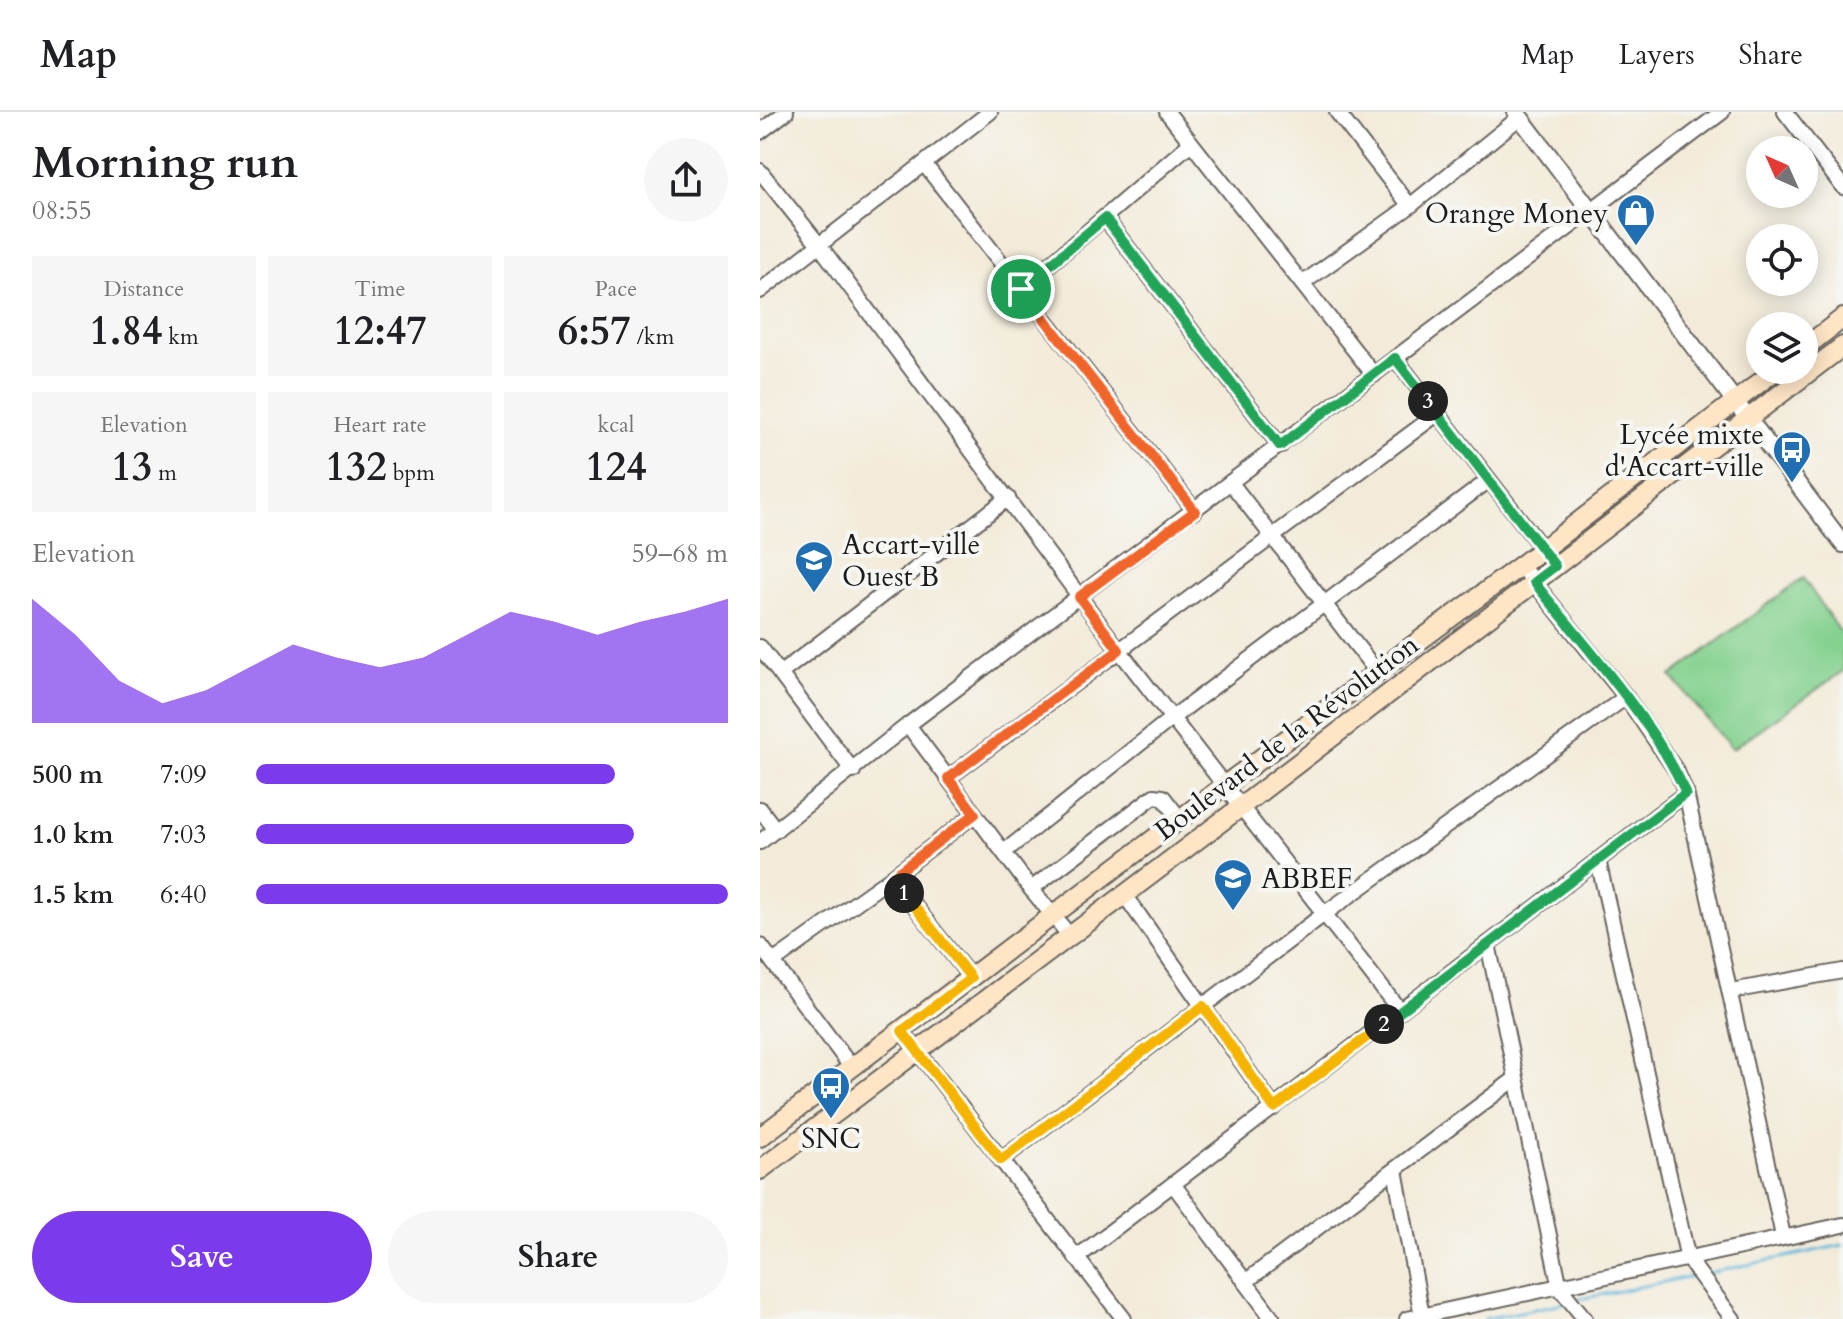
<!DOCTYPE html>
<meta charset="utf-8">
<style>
:root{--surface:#fff;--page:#f6f6f6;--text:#202124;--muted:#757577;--line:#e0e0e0;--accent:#7c3aed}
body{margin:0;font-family:Cardo,serif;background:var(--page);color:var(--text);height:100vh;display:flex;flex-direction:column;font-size:30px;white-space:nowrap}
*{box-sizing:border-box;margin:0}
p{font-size:26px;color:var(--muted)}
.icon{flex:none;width:44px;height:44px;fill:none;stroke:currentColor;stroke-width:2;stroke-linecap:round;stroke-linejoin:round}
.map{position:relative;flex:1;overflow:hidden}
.side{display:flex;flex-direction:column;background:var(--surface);width:760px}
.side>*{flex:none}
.needle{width:52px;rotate:315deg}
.controls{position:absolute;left:986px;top:24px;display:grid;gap:16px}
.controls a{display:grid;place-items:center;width:72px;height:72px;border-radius:50%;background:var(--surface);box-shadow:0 4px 20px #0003;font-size:40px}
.pin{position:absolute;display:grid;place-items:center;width:68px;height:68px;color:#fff;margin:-34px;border:4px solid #fff;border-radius:50%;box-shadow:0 2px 8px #0007}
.km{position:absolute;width:40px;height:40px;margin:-20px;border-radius:50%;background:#222;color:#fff;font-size:22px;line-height:40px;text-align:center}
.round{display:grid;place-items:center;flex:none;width:84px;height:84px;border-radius:42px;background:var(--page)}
.overview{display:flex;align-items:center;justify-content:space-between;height:136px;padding:0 32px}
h1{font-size:44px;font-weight:800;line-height:60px}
.stats{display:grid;grid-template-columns:repeat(3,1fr);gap:12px;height:136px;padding:8px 32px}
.stats div{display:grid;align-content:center;border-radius:0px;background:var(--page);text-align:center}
.stats b{font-size:40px;font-weight:800}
.stats small{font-size:22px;font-weight:400}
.stats p{font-size:22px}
.chart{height:224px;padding:16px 32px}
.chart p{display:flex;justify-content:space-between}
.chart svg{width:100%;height:144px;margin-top:8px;fill:var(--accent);opacity:.7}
.cta{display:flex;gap:16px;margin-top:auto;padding:16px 32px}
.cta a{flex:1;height:92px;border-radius:48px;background:var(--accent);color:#fff;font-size:32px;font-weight:800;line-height:92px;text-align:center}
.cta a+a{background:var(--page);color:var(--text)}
ul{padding:0 32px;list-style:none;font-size:26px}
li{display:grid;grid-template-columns:128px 96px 1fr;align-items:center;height:60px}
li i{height:20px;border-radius:10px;background:var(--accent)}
header{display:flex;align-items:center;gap:48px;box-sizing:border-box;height:112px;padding:0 40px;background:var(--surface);border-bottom:2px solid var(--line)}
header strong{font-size:38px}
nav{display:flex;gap:44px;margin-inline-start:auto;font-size:28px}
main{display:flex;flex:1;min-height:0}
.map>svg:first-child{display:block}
.green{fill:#85d290;stroke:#507756;stroke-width:2}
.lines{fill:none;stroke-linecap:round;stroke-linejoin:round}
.stream{stroke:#60b8dd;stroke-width:3}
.minor-casing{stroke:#67645e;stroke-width:18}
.tertiary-casing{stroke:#67645e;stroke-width:20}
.secondary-casing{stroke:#67645e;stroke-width:22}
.minor{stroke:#fff;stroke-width:14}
.tertiary{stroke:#fff;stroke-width:16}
.secondary{stroke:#fee5c5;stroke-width:18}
.split-1-casing{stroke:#fff;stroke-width:16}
.split-2-casing{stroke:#fff;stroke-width:16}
.split-3-casing{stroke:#fff;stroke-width:16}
.split-4-casing{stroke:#fff;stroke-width:16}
.split-1{stroke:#f0652b;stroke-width:10}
.split-2{stroke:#f5b400;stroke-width:10}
.split-3{stroke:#22a559;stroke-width:10}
.split-4{stroke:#22a559;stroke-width:10}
.labels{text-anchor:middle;stroke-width:8;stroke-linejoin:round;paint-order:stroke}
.poi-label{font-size:28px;fill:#1c1c1c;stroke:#f6f6f2;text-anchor:end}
.street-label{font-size:28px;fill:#1c1c1c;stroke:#f6f6f2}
</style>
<header>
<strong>Map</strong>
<nav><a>Map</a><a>Layers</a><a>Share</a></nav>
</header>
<main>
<section class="side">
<div class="overview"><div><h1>Morning run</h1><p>08:55</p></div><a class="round"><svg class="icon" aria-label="share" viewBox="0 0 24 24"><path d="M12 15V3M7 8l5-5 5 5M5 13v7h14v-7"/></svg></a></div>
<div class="stats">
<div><p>Distance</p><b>1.84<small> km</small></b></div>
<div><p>Time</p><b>12:47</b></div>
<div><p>Pace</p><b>6:57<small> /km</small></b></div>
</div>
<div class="stats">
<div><p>Elevation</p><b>13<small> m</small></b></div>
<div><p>Heart rate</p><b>132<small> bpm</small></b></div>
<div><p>kcal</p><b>124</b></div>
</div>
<div class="chart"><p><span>Elevation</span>59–68 m</p>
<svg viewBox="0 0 160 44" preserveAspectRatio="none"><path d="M0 44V6L10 17L20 31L30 38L40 34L50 27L60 20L70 24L80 27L90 24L100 17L110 10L120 13L130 17L140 13L150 10L160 6V44z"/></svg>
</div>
<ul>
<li><b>500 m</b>7:09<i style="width:76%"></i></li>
<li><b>1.0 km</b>7:03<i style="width:80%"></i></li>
<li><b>1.5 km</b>6:40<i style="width:100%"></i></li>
</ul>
<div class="cta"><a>Save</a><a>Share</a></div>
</section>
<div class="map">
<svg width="1083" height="1207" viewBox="0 0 1083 1207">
<rect width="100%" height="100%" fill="#f6f6f2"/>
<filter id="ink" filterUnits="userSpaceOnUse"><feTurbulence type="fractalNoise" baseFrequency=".0125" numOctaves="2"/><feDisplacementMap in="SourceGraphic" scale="16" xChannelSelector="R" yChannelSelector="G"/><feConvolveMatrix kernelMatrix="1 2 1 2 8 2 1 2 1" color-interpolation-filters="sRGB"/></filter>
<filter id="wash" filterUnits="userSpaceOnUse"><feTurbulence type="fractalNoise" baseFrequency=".006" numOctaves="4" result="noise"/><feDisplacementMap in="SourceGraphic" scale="32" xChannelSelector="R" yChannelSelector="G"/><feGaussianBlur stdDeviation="1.8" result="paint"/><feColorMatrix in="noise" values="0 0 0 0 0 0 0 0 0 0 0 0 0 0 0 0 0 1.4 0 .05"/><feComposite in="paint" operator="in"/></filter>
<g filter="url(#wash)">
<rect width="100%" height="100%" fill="#f3ebd9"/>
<path class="green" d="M1043,466L1083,524V559L972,637L911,564Z"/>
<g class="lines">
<g class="stream">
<path d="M944,1162L1083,1133"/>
<path d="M815,1188L933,1164"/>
<path d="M725,1207L804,1191"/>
</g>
</g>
</g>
<g filter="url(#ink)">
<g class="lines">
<defs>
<g id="minor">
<path d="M407,0L614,263"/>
<path d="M577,0L650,94"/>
<path d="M1025,0L1083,75"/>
<path d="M0,20L26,0"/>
<path d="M165,53L435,399"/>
<path d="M0,59L60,134L359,538L640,899"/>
<path d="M345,106L520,334"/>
<path d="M543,171L650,94L760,5"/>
<path d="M261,177L431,31"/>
<path d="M0,179L230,0"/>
<path d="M635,246L788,444"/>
<path d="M471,371L617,560"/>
<path d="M761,454L866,585L917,660L926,681L1023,1124"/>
<path d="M0,535L93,659"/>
<path d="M21,561L248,386"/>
<path d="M148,613L271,777L394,684L403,685L420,707"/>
<path d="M188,666L677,302"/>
<path d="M0,697L16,718"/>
<path d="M0,730L148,613L962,0"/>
<path d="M244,740L412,606L729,368"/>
<path d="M838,748L928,1147L973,1207"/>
<path d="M132,765L211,866"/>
<path d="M271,777L310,824"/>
<path d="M364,782L514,996"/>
<path d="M728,832L800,1176L825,1207"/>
<path d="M0,833L92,956"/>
<path d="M13,850L132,765L215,702"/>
<path d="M971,879L1083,859"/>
<path d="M142,919L364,1207"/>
<path d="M241,1048L564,802L866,585"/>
<path d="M635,1058L662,1204"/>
<path d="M413,1072L513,1207"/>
<path d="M316,1146L926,681"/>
<path d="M485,1170L755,967"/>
<path d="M647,1207L1083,1113"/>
</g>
<path id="tertiary" d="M756,0L1083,432"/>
<g id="secondary">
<path d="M1044,236L1083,206"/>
<path d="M0,1025L465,673L783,437L1016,258"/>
<path d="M0,1058L482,694L1083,234"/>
</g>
</defs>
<use href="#minor" class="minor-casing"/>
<use href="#tertiary" class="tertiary-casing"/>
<use href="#secondary" class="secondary-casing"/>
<use href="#minor" class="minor"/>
<use href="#tertiary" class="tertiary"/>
<use href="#secondary" class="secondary"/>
</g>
</g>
<g class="lines" filter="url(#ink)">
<defs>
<path id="split-1" d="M144,781L132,765L215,702L188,666L359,538L319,485L435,399L261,177"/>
<path id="split-2" d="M144,781L211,866L142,919L241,1048L443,894L514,996L624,912"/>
<path id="split-3" d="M624,912L926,681C894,609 824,533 774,470L795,454L668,289"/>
<path id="split-4" d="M261,177L345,106L520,334L635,246L668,289"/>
</defs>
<use href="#split-1" class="split-1-casing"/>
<use href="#split-2" class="split-2-casing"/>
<use href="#split-3" class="split-3-casing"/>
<use href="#split-4" class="split-4-casing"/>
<use href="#split-1" class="split-1"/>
<use href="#split-2" class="split-2"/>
<use href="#split-3" class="split-3"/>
<use href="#split-4" class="split-4"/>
</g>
<defs>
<symbol id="shop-pin" viewBox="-11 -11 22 30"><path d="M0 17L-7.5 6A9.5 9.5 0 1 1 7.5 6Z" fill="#1f6fb2" stroke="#f6f6f2"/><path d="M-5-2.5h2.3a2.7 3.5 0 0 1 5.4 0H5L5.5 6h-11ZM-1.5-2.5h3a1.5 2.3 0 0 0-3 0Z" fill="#fff"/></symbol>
<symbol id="bus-pin" viewBox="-11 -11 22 30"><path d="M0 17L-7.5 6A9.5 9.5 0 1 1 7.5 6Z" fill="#1f6fb2" stroke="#f6f6f2"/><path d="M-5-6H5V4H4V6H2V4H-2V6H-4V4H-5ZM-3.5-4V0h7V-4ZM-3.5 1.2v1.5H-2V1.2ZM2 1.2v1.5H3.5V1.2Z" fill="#fff"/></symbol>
<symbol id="school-pin" viewBox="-11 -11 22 30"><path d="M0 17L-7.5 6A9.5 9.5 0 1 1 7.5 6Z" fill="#1f6fb2" stroke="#f6f6f2"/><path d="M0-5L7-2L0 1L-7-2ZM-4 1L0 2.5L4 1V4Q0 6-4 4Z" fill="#fff"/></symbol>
</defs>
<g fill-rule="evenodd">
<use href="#shop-pin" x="854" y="79" width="44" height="60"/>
<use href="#bus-pin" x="1010" y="316" width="44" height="60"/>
<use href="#school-pin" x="32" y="426" width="44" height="60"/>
<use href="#school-pin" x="451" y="744" width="44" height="60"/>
<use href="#bus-pin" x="49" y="952" width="44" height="60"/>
</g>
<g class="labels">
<g class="poi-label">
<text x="848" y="111">Orange Money</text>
<text x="1004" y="332">Lycée mixte<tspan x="1004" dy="32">d'Accart-ville</tspan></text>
<text x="82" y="442" text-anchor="start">Accart-ville<tspan x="82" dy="32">Ouest B</tspan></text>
<text x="501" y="776" text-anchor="start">ABBEF</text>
<text x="71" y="1036" text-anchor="middle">SNC</text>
</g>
<g class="street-label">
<text transform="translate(526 625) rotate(-37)" y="10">Boulevard de la Révolution</text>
</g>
</g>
</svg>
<div class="controls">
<a><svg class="needle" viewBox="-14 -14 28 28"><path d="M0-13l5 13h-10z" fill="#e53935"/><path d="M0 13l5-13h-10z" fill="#757577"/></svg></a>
<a><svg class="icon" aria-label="locate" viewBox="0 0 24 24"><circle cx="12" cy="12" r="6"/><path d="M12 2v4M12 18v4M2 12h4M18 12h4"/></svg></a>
<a><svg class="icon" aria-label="layers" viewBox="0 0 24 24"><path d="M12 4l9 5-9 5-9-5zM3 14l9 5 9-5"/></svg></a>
</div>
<div class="pin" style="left:261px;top:177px;background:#1e9e55"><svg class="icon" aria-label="arrive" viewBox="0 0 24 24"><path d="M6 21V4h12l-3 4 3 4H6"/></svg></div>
<b class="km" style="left:144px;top:781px">1</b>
<b class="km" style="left:624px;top:912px">2</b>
<b class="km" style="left:668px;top:289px">3</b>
</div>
</main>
